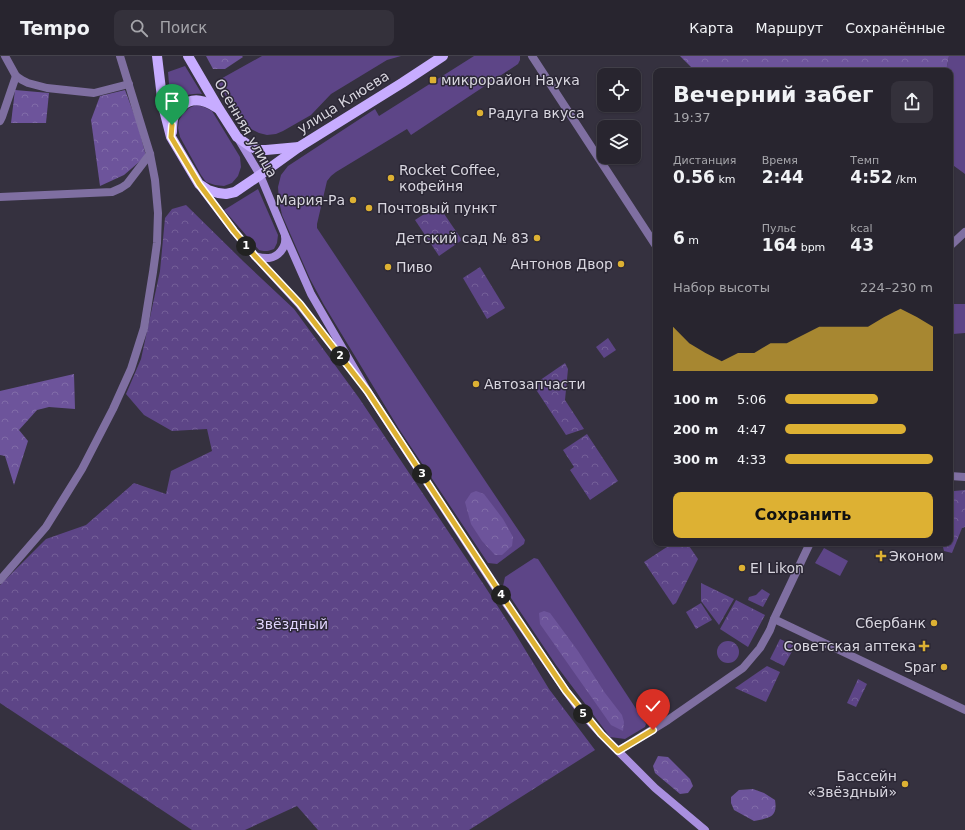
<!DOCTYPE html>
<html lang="ru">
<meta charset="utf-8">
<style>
:root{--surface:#28252f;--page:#34313b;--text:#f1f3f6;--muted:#a5a5aa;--line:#44424b;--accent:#ddb133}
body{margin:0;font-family:"DejaVu Sans",sans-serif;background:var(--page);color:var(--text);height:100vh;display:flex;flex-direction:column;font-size:15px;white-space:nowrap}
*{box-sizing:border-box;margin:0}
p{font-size:13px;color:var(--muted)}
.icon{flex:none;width:22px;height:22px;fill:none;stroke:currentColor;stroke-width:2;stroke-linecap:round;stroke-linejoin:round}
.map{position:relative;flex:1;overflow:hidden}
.details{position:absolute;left:653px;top:12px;width:300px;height:478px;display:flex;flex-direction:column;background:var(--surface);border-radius:8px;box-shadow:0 1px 3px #0004,0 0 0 1px var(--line)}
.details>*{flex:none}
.tools{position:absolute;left:597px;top:12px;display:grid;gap:8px}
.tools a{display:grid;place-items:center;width:44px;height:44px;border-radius:8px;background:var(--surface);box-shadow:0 1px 3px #0004,0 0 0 1px var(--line);font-size:20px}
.pin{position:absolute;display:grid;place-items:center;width:34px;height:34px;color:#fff;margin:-41px -17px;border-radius:50% 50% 50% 0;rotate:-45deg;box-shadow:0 0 4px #0007}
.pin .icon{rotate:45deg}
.km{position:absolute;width:20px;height:20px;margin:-10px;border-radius:50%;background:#222;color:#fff;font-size:11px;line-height:20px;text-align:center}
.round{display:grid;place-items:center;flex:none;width:42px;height:42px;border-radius:8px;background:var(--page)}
.overview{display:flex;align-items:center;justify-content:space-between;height:68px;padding:0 20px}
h1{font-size:22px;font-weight:600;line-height:30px}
.figures{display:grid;grid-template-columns:repeat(3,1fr);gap:6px;height:68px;padding:4px 20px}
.figures div{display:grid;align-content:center}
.figures b{font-size:17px;font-weight:600}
.figures small{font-size:11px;font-weight:400}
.figures p{font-size:11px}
.chart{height:112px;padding:8px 20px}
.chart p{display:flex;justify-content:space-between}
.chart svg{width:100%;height:72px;margin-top:4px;fill:var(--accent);opacity:.7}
.action{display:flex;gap:8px;margin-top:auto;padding:8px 20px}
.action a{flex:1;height:46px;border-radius:8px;background:var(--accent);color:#111;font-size:16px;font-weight:600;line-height:46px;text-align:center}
ul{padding:0 20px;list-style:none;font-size:13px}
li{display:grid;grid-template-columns:64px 48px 1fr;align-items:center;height:30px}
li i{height:10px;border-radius:5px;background:var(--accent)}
header{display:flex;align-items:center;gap:24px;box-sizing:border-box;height:56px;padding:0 20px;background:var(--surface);border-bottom:1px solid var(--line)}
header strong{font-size:19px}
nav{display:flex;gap:22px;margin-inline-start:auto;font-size:14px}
.search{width:280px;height:36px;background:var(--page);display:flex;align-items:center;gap:10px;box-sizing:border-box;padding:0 14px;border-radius:8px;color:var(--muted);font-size:15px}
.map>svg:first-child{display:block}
.green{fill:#5d4587}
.forest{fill:url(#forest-crowns)}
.park{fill:url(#park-crowns)}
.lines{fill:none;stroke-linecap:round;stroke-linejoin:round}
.minor{stroke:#7f6fa1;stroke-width:8}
.tertiary{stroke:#7f6fa1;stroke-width:8}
.secondary{stroke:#a98fdf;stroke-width:8}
.primary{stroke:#c7acff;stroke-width:10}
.route-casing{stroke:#fff;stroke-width:8}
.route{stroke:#ddb133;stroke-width:5}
.poi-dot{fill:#ddb133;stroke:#2b2735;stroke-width:1.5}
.labels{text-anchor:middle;stroke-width:3;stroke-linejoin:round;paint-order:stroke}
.poi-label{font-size:14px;fill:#d8d6df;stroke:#2b2735;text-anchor:start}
.street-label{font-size:14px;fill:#d8d6df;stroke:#2b2735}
.park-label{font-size:14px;fill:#e0d4fd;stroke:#2b2735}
</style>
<header>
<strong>Tempo</strong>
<div class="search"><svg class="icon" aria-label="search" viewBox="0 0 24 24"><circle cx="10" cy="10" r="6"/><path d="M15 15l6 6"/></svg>Поиск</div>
<nav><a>Карта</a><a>Маршрут</a><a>Сохранённые</a></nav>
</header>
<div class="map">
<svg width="965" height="774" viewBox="0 0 965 774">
<defs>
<pattern id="forest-crowns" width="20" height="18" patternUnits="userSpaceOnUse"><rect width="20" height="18" fill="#6d549b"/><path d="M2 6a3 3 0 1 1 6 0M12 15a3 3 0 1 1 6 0" fill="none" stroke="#816ca8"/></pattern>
<pattern id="park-crowns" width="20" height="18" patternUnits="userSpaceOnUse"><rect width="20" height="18" fill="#5d4587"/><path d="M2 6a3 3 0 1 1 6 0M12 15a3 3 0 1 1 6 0" fill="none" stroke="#745f98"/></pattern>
</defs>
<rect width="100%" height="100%" fill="#35313f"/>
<g class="green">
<path d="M262,0H401L387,4L331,38L311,59L283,75L276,78L267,79L259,77L249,72L240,64L217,25Z"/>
<path d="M474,0H520V4L518,8L411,79L407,73L336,116L331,120L327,125L317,168V172L486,426L525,484L524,488L497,508L488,507L399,373L324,249L310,223L282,159L279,145L278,131L281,119L288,110L375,53L379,60Z"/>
<path d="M949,0H965V118L950,107V15H946Z"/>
<path d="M185,10L202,38C188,37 180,40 171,52L168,16Z"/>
<path d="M196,49L204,51L212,55L240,101L241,111L238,120L232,127L224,130L215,129L206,126L201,119L180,81L178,72L179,64L183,58L189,52Z"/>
<path d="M258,133L278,179L277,187L274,193C269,195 265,196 259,194L224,154Z"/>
<path d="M951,248H965V277L953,278Z"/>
<path d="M824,492L848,505L840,520L815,507Z"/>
<path d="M534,502L538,503L646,668L645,671L625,683L610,681L556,609L503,530L505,521Z"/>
</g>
<g class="forest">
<path d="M206,0H242L243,1L225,13H213Z"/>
<path d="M680,0H949L946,15H695Z"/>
<path d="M15,34L49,37L46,67H11Z"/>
<path d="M125,34L137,66L146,100L124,119L100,130L91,64L100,40Z"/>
<path d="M74,318L75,353L49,351L37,354L19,374L28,385L14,429L5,400L0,399V335Z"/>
<path d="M476,435L484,438L503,463L513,481L512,490L502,499H495L482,485L471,468L465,446L471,437Z"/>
<path d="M544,555L550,557L578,595L605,637L622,659L624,666L623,675L611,669L540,568L539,557Z"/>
<path d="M658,700L668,701L690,723L693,730L688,737L680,738L655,717L653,710Z"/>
<path d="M753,733L764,737L775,744C778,762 769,762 754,765L734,754L731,747V741L739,734Z"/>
</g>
<g class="park">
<path d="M186,149L244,206L294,253L359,342L484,529L515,577L549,633L595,694L469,774H318L297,750L245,774H192L0,647V529L46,483L86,469L134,427L166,438L171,415L212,395L207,373L172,375L144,359L126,338L141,303L160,215L165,162L172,153Z"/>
<path d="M438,149L462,184L439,200L415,164Z"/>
<path d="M480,211L505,252L487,263L463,222Z"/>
<path d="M608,282L616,294L604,302L596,291Z"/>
<path d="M565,307L568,313L565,344L584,373L566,379L533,329Z"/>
<path d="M587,378L618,425L590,444L570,414L574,411L563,394Z"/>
<path d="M965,434V471L962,472L952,497L944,495L942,487H950V437L954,435Z"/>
<path d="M673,487H687L698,503L676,547L673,549L644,506Z"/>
<path d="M701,527L734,543L719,569L701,545Z"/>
<path d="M762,533L770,538L763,551L748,544L749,541L756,539Z"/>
<path d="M736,544L765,559L748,591L720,573Z"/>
<path d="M701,547L712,564L696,573L686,556Z"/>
<path d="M780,583L795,590L784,610L770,603Z"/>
<circle cx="728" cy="596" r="11"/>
<path d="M767,610L780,616L766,646L735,632Z"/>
<path d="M858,623L867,628L856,651L847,647Z"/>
</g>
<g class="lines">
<g class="minor">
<path d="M5,0L16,20L22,24L28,27L47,32L94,37L129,28"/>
<path d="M532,0L656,190"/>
<path d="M0,65L2,61L16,20"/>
<path d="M0,141L112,136L121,132L127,128L150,98"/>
<path d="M950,190L965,176"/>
<path d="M950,420L965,421"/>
<path d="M0,524L46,471L82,413L113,353L131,313L144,272L153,216L157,187L158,157L155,124L150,98L120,0"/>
<path d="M774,563L810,487"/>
</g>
<path class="tertiary" d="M618,695L668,664L743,612L760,592L770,574L774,563L965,654"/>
<g class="secondary">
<path d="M239,84L260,119L285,179L311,238L368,336L501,540L566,635L583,658L601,678L655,732L705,774"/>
<path d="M200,130L234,175L255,200L299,248L349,311"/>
<path d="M255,200C265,203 274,204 281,195C285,190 286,186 285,180"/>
</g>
<g class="primary">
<path d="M157,0L163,50L171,81L199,128L208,134L218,137L226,138L235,136L260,119L299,91L402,27L443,0"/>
<path d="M188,0L219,53L237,81L251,91L259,94H266L299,91"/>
<path d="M172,76C172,71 172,65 174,60C176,56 179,52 182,50C193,40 207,45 217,52"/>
</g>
</g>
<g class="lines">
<defs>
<path id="route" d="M172,69L171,81L199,128L234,175L255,200L300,248L368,336L502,540L566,635L601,678L618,695L653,674"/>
</defs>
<use href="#route" class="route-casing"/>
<use href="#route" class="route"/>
</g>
<g class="poi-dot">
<rect x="429" y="20" width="8" height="8" rx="2"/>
<circle cx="480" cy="57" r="4"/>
<circle cx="391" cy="122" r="4"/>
<circle cx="353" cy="144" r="4"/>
<circle cx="369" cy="152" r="4"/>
<circle cx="537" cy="182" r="4"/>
<circle cx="621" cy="208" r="4"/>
<circle cx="388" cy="211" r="4"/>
<circle cx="476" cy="328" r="4"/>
<path d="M879 494h4v4h4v4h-4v4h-4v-4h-4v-4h4z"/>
<circle cx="742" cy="512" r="4"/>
<circle cx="934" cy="567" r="4"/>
<path d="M922 584h4v4h4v4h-4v4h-4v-4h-4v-4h4z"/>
<circle cx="944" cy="611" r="4"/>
<circle cx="905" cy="728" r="4"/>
</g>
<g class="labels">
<g class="poi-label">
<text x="441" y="29">микрорайон Наука</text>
<text x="488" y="62">Радуга вкуса</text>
<text x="399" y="119">Rocket Coffee,<tspan x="399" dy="16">кофейня</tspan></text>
<text x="345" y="149" text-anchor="end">Мария-Ра</text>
<text x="377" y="157">Почтовый пункт</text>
<text x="529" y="187" text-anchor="end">Детский сад № 83</text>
<text x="613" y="213" text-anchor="end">Антонов Двор</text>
<text x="396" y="216">Пиво</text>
<text x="484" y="333">Автозапчасти</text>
<text x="889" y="505">Эконом</text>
<text x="750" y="517">El Likon</text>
<text x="926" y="572" text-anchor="end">Сбербанк</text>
<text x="916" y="595" text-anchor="end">Советская аптека</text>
<text x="936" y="616" text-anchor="end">Spar</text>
<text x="897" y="725" text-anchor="end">Бассейн<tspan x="897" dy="16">«Звёздный»</tspan></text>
</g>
<g class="street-label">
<text transform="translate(343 46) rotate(-32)" y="5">улица Клюева</text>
<text transform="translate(246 72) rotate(60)" y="5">Осенняя улица</text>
</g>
<g class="park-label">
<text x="292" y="573">Звёздный</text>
</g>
</g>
</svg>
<div class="tools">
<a><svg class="icon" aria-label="locate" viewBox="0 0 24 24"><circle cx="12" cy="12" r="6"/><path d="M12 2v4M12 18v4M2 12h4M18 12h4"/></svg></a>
<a><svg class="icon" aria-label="layers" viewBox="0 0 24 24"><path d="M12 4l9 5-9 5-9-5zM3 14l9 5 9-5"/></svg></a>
</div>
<div class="pin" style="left:172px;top:69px;background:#1e9e55"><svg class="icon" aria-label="arrive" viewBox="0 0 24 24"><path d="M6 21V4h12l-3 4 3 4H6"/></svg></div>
<div class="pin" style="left:653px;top:674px;background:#d93025"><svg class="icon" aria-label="check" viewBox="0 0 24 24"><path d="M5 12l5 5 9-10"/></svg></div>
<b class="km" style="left:246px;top:190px">1</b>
<b class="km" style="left:340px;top:300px">2</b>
<b class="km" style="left:422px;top:418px">3</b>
<b class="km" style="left:501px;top:539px">4</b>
<b class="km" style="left:583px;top:658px">5</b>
<section class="details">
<div class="overview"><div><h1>Вечерний забег</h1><p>19:37</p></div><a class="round"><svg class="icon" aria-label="share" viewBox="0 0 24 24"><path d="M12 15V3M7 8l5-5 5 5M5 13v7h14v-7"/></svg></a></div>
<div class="figures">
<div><p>Дистанция</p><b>0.56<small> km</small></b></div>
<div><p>Время</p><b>2:44</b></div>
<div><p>Темп</p><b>4:52<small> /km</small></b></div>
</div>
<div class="figures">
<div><b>6<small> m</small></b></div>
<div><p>Пульс</p><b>164<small> bpm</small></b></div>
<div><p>kcal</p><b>43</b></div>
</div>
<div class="chart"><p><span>Набор высоты</span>224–230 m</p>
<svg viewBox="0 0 160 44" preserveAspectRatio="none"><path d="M0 44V17L10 27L20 33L30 38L40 33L50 33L60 27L70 27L80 22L90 17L100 17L110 17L120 17L130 11L140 6L150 11L160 17V44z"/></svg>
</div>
<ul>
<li><b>100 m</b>5:06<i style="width:63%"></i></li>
<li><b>200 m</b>4:47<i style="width:82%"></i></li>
<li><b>300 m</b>4:33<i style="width:100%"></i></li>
</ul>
<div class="action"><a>Сохранить</a></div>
</section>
</div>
